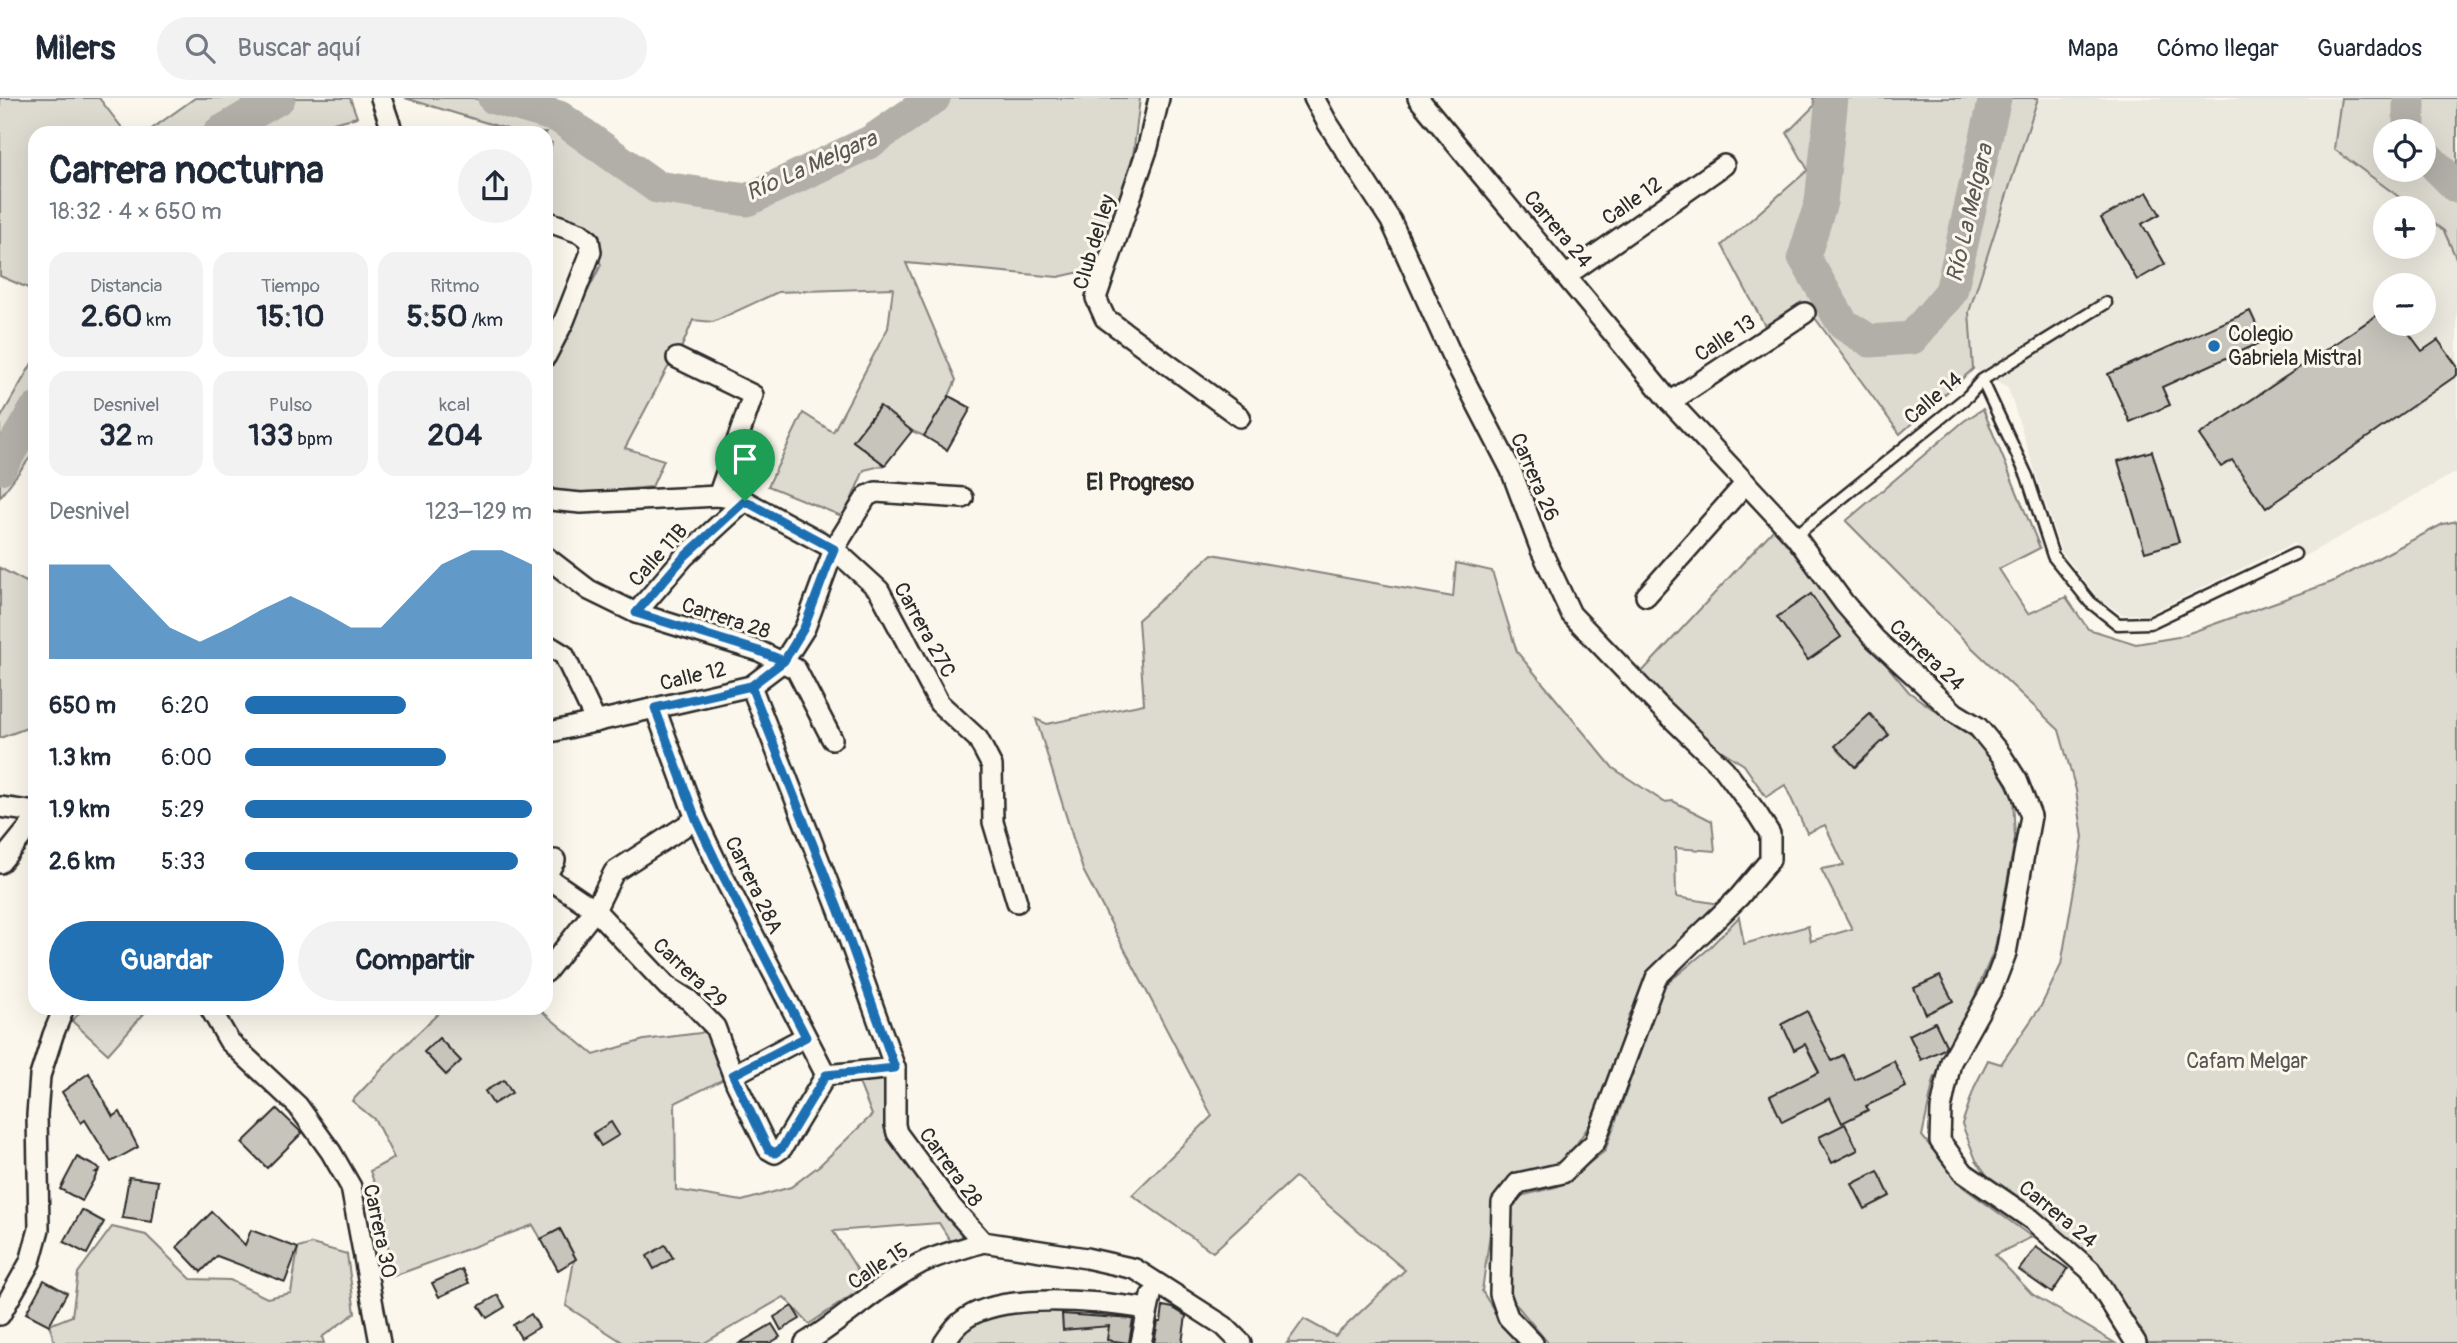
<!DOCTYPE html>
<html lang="es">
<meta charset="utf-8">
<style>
:root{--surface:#fff;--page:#f2f2f3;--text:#1f2937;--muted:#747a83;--line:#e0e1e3;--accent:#1f6fb2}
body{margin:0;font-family:Pangolin,sans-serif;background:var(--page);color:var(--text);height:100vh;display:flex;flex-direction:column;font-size:26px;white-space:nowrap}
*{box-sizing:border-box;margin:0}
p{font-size:23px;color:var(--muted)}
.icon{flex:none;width:38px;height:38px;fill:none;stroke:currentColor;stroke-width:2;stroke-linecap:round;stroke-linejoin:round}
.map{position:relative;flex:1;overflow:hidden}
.details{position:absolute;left:28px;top:28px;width:525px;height:889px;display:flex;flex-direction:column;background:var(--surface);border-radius:21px;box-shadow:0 7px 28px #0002}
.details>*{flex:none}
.tools{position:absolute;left:2373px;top:21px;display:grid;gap:14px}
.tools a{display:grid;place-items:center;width:63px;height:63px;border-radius:50%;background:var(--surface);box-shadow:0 7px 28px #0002;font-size:35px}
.pin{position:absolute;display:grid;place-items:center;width:60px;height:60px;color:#fff;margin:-72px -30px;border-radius:50% 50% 50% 0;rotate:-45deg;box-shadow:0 0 7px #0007}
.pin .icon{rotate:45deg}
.round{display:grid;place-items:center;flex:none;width:74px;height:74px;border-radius:37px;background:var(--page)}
.head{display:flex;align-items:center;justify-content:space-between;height:119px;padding:0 21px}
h1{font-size:38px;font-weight:700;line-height:52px}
.metrics{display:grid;grid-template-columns:repeat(3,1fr);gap:10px;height:119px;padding:7px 21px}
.metrics div{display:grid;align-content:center;border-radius:18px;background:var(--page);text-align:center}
.metrics b{font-size:30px;font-weight:700}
.metrics small{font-size:19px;font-weight:400}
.metrics p{font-size:19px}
.chart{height:196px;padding:14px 21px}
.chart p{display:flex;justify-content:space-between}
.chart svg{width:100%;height:126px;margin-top:7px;fill:var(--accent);opacity:.7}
.cta{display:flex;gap:14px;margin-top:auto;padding:14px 21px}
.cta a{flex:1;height:80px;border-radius:42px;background:var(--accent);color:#fff;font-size:28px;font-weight:700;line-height:80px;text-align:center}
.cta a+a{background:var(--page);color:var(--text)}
ul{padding:0 21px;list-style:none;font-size:23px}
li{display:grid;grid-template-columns:112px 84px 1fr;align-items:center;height:52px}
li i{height:18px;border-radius:9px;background:var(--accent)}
header{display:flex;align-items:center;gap:42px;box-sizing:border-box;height:98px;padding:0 35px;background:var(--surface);border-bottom:2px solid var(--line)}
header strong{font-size:33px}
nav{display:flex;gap:38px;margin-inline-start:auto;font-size:24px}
.search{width:490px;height:63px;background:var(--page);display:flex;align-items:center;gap:18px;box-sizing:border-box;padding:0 24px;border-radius:38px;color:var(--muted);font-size:26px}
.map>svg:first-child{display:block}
.built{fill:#ebe8de;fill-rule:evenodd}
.green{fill:#dddad0;stroke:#84827e;stroke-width:2;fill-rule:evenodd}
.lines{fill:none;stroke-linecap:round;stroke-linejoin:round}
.river{stroke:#b1afa7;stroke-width:33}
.building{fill:#c7c4bc;stroke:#2b2b2b;stroke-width:2}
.service-casing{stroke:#2b2b2b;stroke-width:15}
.minor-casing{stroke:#2b2b2b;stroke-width:24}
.service{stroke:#fbf7ec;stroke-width:10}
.minor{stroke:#fbf7ec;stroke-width:19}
.route-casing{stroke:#fff;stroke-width:14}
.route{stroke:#1f6fb2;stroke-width:9}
.poi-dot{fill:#1f6fb2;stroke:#fbf7ec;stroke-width:2.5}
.labels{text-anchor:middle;stroke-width:6;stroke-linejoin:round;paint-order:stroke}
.street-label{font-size:21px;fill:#2b2b2b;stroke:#fbf7ec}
.poi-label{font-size:21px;fill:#2b2b2b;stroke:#fbf7ec;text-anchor:start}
.park-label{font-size:21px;fill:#585754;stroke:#fbf7ec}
.water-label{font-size:23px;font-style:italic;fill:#5a5956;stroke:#fbf7ec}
.neighbourhood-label{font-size:23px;font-weight:bold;fill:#2b2b2b;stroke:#fbf7ec}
</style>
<header>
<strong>Milers</strong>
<div class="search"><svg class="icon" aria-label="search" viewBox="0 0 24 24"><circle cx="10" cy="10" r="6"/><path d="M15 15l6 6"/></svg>Buscar aquí</div>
<nav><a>Mapa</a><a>Cómo llegar</a><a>Guardados</a></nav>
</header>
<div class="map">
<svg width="2457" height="1245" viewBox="0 0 2457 1245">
<rect width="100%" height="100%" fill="#fbf7ec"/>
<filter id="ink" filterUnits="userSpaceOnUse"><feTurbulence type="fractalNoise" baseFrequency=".0143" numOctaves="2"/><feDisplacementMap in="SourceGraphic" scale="14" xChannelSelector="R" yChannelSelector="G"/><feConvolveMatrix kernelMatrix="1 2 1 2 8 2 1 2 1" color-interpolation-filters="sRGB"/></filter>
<g filter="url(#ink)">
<path class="built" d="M2038,0H2341L2334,51L2414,110H2385V149H2424V118L2444,133L2457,162V374L2303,459L2294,445L2148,516H2122L2098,500L2061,453L2008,290L1973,271L1969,214ZM2385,187H2424V226H2385Z"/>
<g class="green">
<path d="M0,0H99L126,35H35V193L0,178Z"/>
<path d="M195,0H350L357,19L294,35H146Z"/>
<path d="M405,0H473L556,22L658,101L745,112L879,49L951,0H1140L1129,91L1099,170L1058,179L906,165L956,282L949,298L924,338L912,333L879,309L853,343L885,367L864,372L844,419L768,388L803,315L833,334L888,230L893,190L778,194L713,224L693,222L680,253L667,271L625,350L664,362L652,389C626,391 568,400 546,388V276L601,167L586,126L546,113V63L552,45L546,43V35H520Z"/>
<path d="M1813,0H2038L1969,214L1973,271L1900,336L1804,205L1766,230L1722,147L1808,72L1787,35L1815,7Z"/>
<path d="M2341,0H2457V162L2444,133L2424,118V110H2414L2334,51ZM2385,33H2424V72H2385Z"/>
<path d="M35,260V353L0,399V321Z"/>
<path d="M1983,311L2040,450L1999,471L2028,516L2066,499L2088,531L2136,546L2178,539L2332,484L2443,426L2457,423V1245H2144L2112,1184L2076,1149L1992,1084L1976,1062L1962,1026L1975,988L1988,962L2001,966L2041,908L2061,867L2083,739L2076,692L2059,632L1966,544L1846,423L1964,323Z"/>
<path d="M1774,431L1909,594L1986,649L2013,699L2015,741L1995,850L1974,900L1934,981L1922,1038L1963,1089L2032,1139L1995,1157L2032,1196L2115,1245H1548L1505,1193L1503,1130L1513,1100L1559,1088L1605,1053L1664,888L1706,853L1739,819L1744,846L1808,828L1811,843L1852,831L1821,771L1844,767L1825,727L1807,735L1785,687L1766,699L1744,667L1708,644L1640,576Z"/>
<path d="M1212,456L1453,499L1456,465L1492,473L1517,554L1613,670L1664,704L1673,703L1712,723L1715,753L1675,750L1676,799L1726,807L1658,869L1629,918L1618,966L1590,1026L1565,1063L1504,1085L1494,1107L1482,1193L1507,1233L1520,1245H1287L1304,1221L1335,1238L1405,1172L1295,1079L1213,1154L1132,1097L1212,1018L1083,772L1036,621L1047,626L1144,606L1138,522Z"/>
<path d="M35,468V627L0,640V470L26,484Z"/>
<path d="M84,910H149L108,956L72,923Z"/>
<path d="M444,910H538L594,957L644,942L700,935L711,931L724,981L675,1005L676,1092L742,1103L791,1089L820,1067L872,1017L857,980H893L890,1032L971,1140L951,1144L939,1125L833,1133L867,1187L809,1226L784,1199L704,1245H624L566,1208L574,1162L576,1161L560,1131L541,1141L533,1127L391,1179L385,1115L370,1073L394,1060L375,1022L352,1003L399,953Z"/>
<path d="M112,1129L146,1137L191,1181L230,1182L267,1200L291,1195L298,1150L312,1146L347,1156L355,1215L322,1239L324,1245H55L49,1227L72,1218L78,1175Z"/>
<path d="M1059,1211L1139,1222L1137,1245H958L966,1232L984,1219Z"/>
</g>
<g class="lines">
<g class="river">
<path d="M494,0L559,19L657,89L747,102L870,44L934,0"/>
<path d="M1832,0L1821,104L1804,159L1843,226L1870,243L1912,240L1951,194L1995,0"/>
<path d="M2409,0V33"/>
<path d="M219,35L279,0"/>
<path d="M2424,56L2457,89"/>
<path d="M0,370L35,312"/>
</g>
</g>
<g class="building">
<path d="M2147,94L2160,116L2142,126L2165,166L2137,182L2101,120Z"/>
<path d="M2385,212V226H2402L2422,253L2438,242L2457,268V277L2266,410L2232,362L2221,369L2199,337Z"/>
<path d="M2250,213L2264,243L2162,289L2170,307L2130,324L2108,276Z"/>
<path d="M949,298L971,310L947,352L924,338Z"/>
<path d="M880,308L912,333L885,367L853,343Z"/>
<path d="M2152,353L2179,444L2145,454L2118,363Z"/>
<path d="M1811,496L1841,539L1808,562L1777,519Z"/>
<path d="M1870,616L1889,637L1855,669L1835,648Z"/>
<path d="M1940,878L1953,903L1926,916L1914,890Z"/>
<path d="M1807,913L1832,963L1843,957L1855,982L1894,963L1906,989L1866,1008L1868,1012L1842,1025L1830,1000L1782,1024L1770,998L1819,974L1805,946L1794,952L1782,926Z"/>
<path d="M1935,924L1946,947L1944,951L1921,962L1909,937Z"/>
<path d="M439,940L461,963L446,977L424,954Z"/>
<path d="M89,975L113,1019L120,1014L138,1049L111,1064L85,1022L81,1025L62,994Z"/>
<path d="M504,982L512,995L493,1006L485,993Z"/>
<path d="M277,1011L302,1035L267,1070L242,1045Z"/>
<path d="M611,1024L619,1037L601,1048L593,1035Z"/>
<path d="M1845,1026L1858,1052L1832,1065L1819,1039Z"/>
<path d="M77,1059L100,1071L96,1074H98L82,1103L60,1091Z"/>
<path d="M1878,1073L1890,1098L1865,1111L1852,1086Z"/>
<path d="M129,1079L158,1083L152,1124L122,1120Z"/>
<path d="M82,1112L104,1124L87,1156L64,1144Z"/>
<path d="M212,1114L245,1147L251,1132L298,1150L285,1184L217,1158L201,1174L177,1149Z"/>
<path d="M560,1131L576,1161L558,1172L541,1141Z"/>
<path d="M665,1147L673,1160L654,1171L647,1158Z"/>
<path d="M2036,1149L2068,1171L2052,1195L2019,1172Z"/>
<path d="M462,1171L469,1185L439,1199L432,1185Z"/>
<path d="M44,1182L67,1195L49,1227L26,1215Z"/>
<path d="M498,1197L505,1209L487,1220L479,1208Z"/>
<path d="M792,1208L800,1221L781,1232L774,1219Z"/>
<path d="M1163,1208L1173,1210L1186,1218L1182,1245H1154L1158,1224H1161Z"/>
<path d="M531,1216L539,1229L521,1240L513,1227Z"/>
<path d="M1062,1216L1133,1221L1129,1245L1107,1242L1109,1228L1063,1232Z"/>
<path d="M772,1226L780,1239L770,1245H740Z"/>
</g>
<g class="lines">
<defs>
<g id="service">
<path d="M1982,282L2027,378L2053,458L2090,504L2118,526L2150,525L2295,456"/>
<path d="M1795,438L1968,298L1982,282L2106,205"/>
</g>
<g id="minor">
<path d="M381,0L393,35"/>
<path d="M1159,0L1148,49L1096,200L1105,220L1240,319"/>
<path d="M1314,0L1327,24L1391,123L1451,256L1511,372L1541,452L1571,516L1660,609L1724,671L1758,717L1770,736V762L1739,799L1656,880L1595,1044L1563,1075L1518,1085L1502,1105L1500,1196L1508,1219L1533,1245"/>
<path d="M1418,0L1670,304L1795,438L1844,505L1875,541L1955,615L1978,629L2001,657L2017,682L2031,718L2006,855L1993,889L1951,964L1941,1011L1940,1043L1964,1075L2031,1121L2090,1172L2136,1245"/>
<path d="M546,123L580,135L589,142L591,154L564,223L546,258"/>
<path d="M1567,177L1724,67"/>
<path d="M677,260L753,297L718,398"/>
<path d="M1670,304L1805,215"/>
<path d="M546,399L550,402L581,405L718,398L745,403L834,451L879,492L939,605L978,641L992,668L993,724L1017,804"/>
<path d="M546,459L589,492L636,515L759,553L796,571L832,641"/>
<path d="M1646,498L1746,385"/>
<path d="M636,515L684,459L745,403"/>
<path d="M546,546L564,557L596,624"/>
<path d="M751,588L839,813L895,970V1027L897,1035L951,1108L983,1144L1086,1160L1135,1171L1224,1228L1241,1245"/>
<path d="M655,610L696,721L722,776L826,977"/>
<path d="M546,635L751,588L784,563L805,530L834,451L867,398L876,394L963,400"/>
<path d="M0,709L35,714"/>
<path d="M555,762L547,776L548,780L595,812L668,889L689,902L715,929L736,985L768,1051L775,1055L782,1050L826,977L895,970"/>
<path d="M0,765L35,722"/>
<path d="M546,874L595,812L614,774L696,721"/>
<path d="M210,910L229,943L298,1008L331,1054L351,1089L380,1245"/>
<path d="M733,977L805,939"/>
<path d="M0,1217L30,1164L39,1131L37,1017L40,978L53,937L64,910"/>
<path d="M805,1245C845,1221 879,1187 921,1165C940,1156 963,1151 983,1144"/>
<path d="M944,1245C949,1238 954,1229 961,1224C998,1192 1101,1204 1147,1211"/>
<path d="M1141,1245L1151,1198"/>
</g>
</defs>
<use href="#service" class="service-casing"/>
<use href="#minor" class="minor-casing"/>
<use href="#service" class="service"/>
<use href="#minor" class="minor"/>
</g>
</g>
<g class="lines" filter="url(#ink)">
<defs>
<path id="route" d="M745,403L834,451L804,530L784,563L751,588L655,610L696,721L722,776L806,939L733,977L768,1051L775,1055L782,1050L826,977L895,970L839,813L751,588L784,563L759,553L636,515L684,459L745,403"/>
</defs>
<use href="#route" class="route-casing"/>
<use href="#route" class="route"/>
</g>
<circle class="poi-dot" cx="2214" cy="248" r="7"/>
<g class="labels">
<g class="street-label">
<text transform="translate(1632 103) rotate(-35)" y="7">Calle 12</text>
<text transform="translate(1558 131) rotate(50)" y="7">Carrera 24</text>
<text transform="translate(1094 144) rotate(-73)" y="7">Club del ley</text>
<text transform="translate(1725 240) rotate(-33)" y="7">Calle 13</text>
<text transform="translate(1933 300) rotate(-40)" y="7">Calle 14</text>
<text transform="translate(1535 379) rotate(67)" y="7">Carrera 26</text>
<text transform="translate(658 457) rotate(-48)" y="7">Calle 11B</text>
<text transform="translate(726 520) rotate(18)" y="7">Carrera 28</text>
<text transform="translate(925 532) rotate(61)" y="7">Carrera 27C</text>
<text transform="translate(1927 557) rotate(43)" y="7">Carrera 24</text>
<text transform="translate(693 578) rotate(-13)" y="7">Calle 12</text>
<text transform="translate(754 787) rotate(64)" y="7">Carrera 28A</text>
<text transform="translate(690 875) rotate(43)" y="7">Carrera 29</text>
<text transform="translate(951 1069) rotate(54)" y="7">Carrera 28</text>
<text transform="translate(2058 1116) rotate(39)" y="7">Carrera 24</text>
<text transform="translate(380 1133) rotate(78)" y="7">Carrera 30</text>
<text transform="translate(878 1168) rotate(-33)" y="7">Calle 15</text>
</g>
<g class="poi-label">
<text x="2228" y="243">Colegio<tspan x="2228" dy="24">Gabriela Mistral</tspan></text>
</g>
<g class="park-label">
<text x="2247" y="970">Cafam Melgar</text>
</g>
<g class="water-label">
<text transform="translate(811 67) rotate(-24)" y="8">Río La Melgara</text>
<text transform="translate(1969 115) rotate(-77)" y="8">Río La Melgara</text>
</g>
<g class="neighbourhood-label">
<text x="1140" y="392">El Progreso</text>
</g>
</g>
</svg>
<div class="tools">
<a><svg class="icon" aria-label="locate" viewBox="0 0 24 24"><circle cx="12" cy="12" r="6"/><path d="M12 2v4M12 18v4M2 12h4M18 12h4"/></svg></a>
<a>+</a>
<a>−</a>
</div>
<div class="pin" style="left:745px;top:403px;background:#1e9e55"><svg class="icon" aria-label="arrive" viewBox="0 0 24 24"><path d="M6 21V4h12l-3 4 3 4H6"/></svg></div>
<section class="details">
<div class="head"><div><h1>Carrera nocturna</h1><p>18:32 · 4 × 650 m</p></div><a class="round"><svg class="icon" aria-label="share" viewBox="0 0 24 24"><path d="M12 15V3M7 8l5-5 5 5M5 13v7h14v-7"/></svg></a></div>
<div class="metrics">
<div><p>Distancia</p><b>2.60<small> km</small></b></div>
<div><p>Tiempo</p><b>15:10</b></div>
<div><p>Ritmo</p><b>5:50<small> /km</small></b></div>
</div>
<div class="metrics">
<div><p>Desnivel</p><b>32<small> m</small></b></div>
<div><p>Pulso</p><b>133<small> bpm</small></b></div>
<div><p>kcal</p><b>204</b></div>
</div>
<div class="chart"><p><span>Desnivel</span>123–129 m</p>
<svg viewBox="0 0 160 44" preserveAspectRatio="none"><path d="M0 44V11L10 11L20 11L30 22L40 33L50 38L60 33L70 27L80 22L90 27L100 33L110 33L120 22L130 11L140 6L150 6L160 11V44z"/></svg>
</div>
<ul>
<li><b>650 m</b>6:20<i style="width:56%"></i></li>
<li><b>1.3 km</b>6:00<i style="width:70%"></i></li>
<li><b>1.9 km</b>5:29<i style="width:100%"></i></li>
<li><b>2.6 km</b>5:33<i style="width:95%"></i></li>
</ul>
<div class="cta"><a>Guardar</a><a>Compartir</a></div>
</section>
</div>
